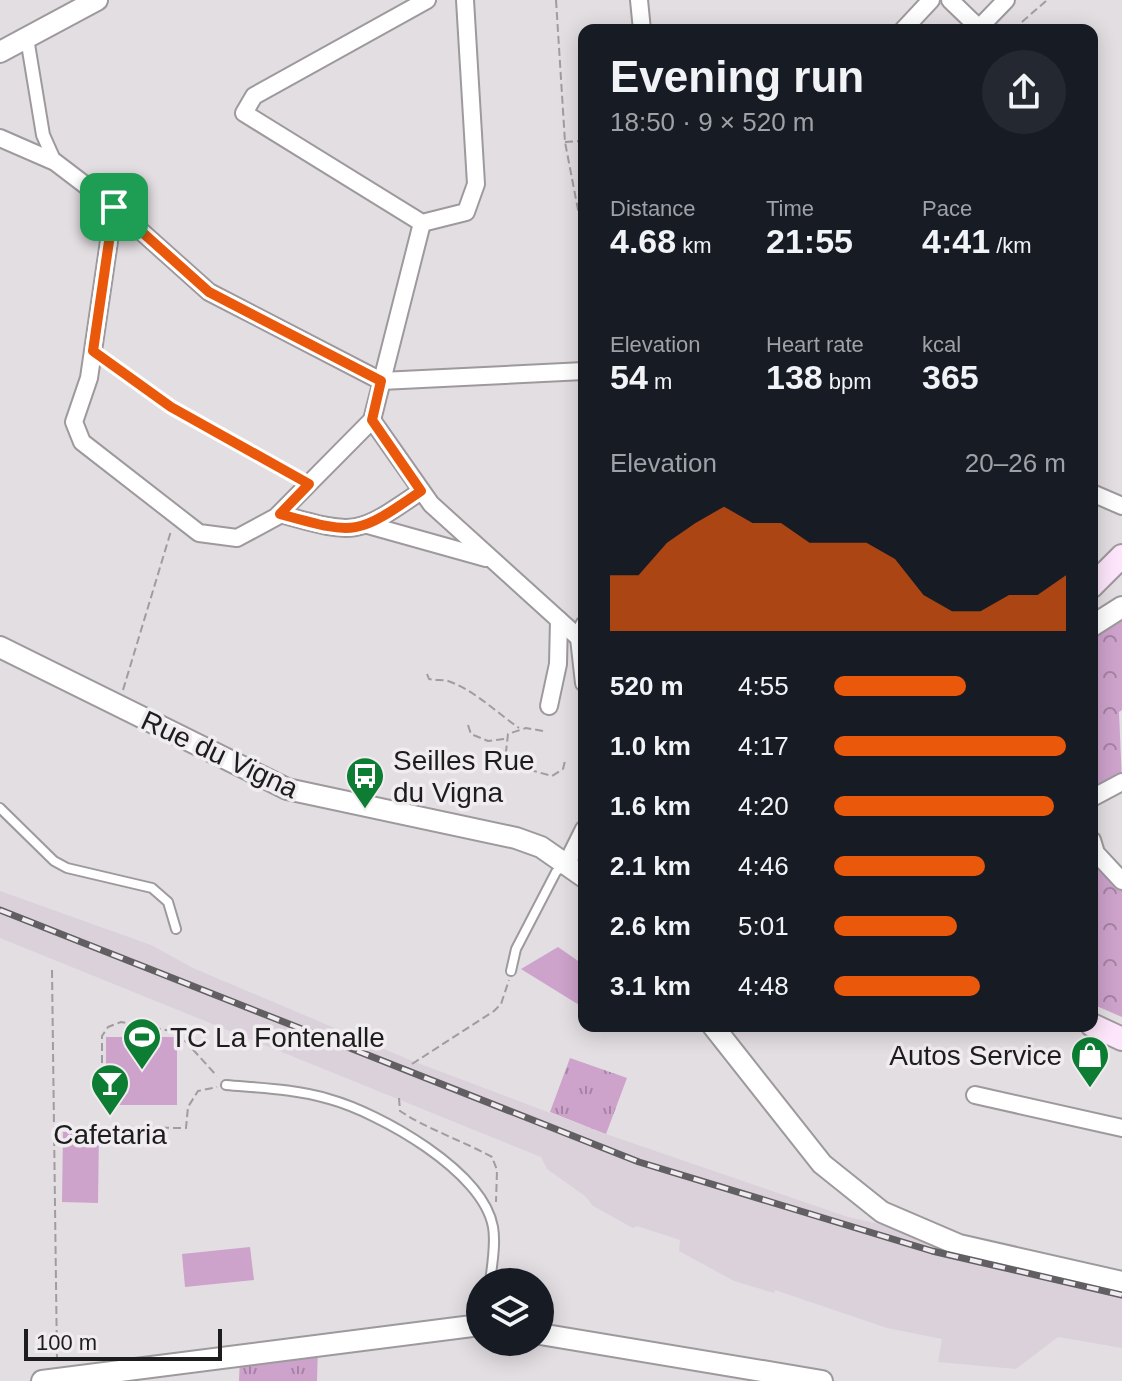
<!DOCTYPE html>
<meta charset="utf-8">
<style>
:root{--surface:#171b24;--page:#242831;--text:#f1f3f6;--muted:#9ea1a6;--accent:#ea580c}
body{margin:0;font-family:Arial,sans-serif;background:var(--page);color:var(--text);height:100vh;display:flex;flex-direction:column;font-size:30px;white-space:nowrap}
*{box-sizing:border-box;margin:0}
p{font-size:26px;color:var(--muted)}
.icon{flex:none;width:44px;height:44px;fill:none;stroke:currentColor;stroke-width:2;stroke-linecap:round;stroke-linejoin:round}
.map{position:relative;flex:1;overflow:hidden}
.side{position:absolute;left:578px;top:24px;width:520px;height:1008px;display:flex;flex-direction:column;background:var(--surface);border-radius:16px;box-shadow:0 4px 20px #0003}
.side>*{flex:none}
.tools{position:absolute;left:466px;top:1268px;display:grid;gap:16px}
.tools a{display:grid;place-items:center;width:88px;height:88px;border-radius:50%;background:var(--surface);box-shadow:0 4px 20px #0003;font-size:40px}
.scale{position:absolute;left:24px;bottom:20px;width:198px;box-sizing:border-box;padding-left:8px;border:4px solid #1e1d1e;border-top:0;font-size:22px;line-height:28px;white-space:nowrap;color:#1e1d1e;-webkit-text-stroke:6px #f0ecef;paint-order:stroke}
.pin{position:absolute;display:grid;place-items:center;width:68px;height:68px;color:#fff;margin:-34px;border-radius:16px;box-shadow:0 4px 12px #0006}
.round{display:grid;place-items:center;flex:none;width:84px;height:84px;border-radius:42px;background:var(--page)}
.summary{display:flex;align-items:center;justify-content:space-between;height:136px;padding:0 32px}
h1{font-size:44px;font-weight:700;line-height:60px}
.metrics{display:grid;grid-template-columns:repeat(3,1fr);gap:12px;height:136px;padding:8px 32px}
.metrics div{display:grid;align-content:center}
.metrics b{font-size:34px;font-weight:700}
.metrics small{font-size:22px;font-weight:400}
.metrics p{font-size:22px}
.chart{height:224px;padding:16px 32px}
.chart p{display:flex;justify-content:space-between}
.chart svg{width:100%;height:144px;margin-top:8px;fill:var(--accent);opacity:.7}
ul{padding:0 32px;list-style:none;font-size:26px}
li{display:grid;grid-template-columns:128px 96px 1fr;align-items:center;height:60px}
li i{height:20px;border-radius:10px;background:var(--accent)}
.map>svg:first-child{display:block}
.built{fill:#dbd1db}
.grass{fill:url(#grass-tufts)}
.forest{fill:url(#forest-crowns)}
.green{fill:#cda2cb}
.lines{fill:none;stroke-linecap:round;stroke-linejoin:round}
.service-casing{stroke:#9d999d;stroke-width:12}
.pedestrian-casing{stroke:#9d999d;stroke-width:16}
.minor-casing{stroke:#9d999d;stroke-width:20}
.tertiary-casing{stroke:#9d999d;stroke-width:24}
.secondary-casing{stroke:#9d999d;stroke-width:26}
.path{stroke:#a09c9f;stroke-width:2;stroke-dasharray:8 4;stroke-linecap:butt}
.service{stroke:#fff;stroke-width:8}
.pedestrian{stroke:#fff;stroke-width:12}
.minor{stroke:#fff;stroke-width:16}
.tertiary{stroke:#fff;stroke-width:20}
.secondary{stroke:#fde6fb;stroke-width:22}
.rail-casing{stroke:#615f61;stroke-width:7}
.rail{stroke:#f0ecef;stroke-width:4;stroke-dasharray:12;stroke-linecap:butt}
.route-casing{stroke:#fff;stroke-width:16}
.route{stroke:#ea580c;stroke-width:10}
.labels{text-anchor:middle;stroke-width:7;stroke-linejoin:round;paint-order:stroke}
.street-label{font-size:28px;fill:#1e1d1e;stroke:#f0ecef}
.poi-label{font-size:28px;fill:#1e1d1e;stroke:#f0ecef;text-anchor:start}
</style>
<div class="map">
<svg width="1122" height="1381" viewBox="0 0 1122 1381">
<defs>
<pattern id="grass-tufts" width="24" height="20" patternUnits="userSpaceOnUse" patternTransform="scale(2)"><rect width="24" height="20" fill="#cda2cb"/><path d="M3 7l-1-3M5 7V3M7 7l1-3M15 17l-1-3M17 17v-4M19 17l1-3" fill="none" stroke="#a683a4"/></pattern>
<pattern id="forest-crowns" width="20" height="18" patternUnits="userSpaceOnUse" patternTransform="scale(2)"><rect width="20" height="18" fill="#cda2cb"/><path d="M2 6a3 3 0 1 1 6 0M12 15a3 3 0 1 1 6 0" fill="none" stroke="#a683a4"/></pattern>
</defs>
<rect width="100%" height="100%" fill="#e3dee2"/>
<path class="built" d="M0,891L151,945L193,968L410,1060L606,1134L848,1217L1122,1280V1348L1058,1337L1016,1369L938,1362L942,1339L887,1328L775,1290L774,1293L734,1281L679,1251L680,1240L637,1226L633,1228L593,1206L585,1196L547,1169L541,1157L0,938Z"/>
<g class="grass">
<path d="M570,1058L627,1078L606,1134L550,1112Z"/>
<path d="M318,1345L317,1381H239L240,1355Z"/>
</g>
<g class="forest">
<path d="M1122,607V710L1119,712L1122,782L1092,798V626Z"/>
<path d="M1092,841L1122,881V1017L1092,1004Z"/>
</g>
<g class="green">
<path d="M558,947L584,965V1008L521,969Z"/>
<rect x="106" y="1037" width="71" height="68"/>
<path d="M63,1132H99L98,1203L62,1202Z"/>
<path d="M250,1247L254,1280L185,1287L182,1254Z"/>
</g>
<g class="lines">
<defs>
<g id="service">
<path d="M0,808L54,861L67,868L152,888L168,902L176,929"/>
<path d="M511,971L516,949L556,872L566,864"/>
<path d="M226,1085C261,1088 296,1089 329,1099C380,1113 483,1171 493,1227C496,1244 492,1265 490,1282"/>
</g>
<path id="pedestrian" d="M27,38L43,135L55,162"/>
<g id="minor">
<path d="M427,0L254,96L244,113L422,223L466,212L476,184L465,0"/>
<path d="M639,0L642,30"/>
<path d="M950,0L981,30"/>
<path d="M979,28L1006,0"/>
<path d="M903,30L931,0"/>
<path d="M0,138L55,162L114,207L209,292L381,381L584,371"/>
<path d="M114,207L89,378L74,422L82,442L199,533L237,538L276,517L372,420L422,223"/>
<path d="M372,420L431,504L579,638"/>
<path d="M1092,493L1122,506"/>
<path d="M280,514C356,535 356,536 421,491"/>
<path d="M368,525L486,558"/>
<path d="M584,625L579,638L584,683"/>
<path d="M549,706L558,664L559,620"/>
<path d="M1092,798L1122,782"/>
<path d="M1092,840L1096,853L1122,881"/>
<path d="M567,863L584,829"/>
<path d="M975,1095L1122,1128"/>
</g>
<g id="tertiary">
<path d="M0,52L97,0"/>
<path d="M1092,626L1122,607"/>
<path d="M0,647L287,789L516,838L541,847L584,877"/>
<path d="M713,1026L822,1164L882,1212L959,1245L1122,1282"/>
<path d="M540,1334L822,1381"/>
<path d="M42,1381L480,1325"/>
</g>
<g id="secondary">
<path d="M1092,586L1122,556"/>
<path d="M1092,1025L1122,1039"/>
</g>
</defs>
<use href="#service" class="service-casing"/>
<use href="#pedestrian" class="pedestrian-casing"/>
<use href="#minor" class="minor-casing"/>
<use href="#tertiary" class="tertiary-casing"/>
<use href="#secondary" class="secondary-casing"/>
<g class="path">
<path d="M556,0L565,142L584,241"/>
<path d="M1013,30L1047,0"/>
<path d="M565,142L584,141"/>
<path d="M107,361L171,407L296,476"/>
<path d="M427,674L429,679C436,681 442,679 448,681C474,690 496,712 519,728"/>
<path d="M123,690L171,531"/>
<path d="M468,725L471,734L488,741L505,739"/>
<path d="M543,731L526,728L508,734L506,752L523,768L552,776L563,769L565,761"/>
<path d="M52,970L57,1361"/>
<path d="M412,1064L494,1011L501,1004L509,980"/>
<path d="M399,1098L400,1111C425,1128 463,1141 492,1157L497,1170L496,1202"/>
<path d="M102,1099V1036L108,1027L121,1022L177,1032L217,1076"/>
<path d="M53,1127L186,1128L188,1107L198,1091L217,1087"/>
</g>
<use href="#service" class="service"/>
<use href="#pedestrian" class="pedestrian"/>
<use href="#minor" class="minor"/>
<use href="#tertiary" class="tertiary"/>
<use href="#secondary" class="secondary"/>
<defs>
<path id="rail" d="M0,910L639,1162L932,1251L1122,1295"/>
</defs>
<use href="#rail" class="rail-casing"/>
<use href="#rail" class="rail"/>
</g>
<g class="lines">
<defs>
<path id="route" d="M114,207L209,292L381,381L372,420L421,491C356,536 356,535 280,514L309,484L171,407L93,351Z"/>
</defs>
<use href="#route" class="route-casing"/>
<use href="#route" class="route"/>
</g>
<defs>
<symbol id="bus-pin" viewBox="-11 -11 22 30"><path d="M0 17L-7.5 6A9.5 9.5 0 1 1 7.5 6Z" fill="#0c7d33" stroke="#f0ecef"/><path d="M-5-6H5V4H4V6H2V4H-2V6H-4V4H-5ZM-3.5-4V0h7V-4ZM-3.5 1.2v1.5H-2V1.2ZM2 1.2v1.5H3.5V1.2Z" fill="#fff"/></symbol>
<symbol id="stadium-pin" viewBox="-11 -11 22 30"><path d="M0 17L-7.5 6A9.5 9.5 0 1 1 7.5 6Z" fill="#0c7d33" stroke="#f0ecef"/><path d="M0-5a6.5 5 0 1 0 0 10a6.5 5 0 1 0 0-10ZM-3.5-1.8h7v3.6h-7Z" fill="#fff"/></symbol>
<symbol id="shop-pin" viewBox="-11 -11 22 30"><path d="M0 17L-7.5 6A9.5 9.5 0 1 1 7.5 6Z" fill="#0c7d33" stroke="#f0ecef"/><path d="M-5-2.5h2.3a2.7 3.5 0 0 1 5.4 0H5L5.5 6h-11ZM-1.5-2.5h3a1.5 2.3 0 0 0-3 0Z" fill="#fff"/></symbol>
<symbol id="bar-pin" viewBox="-11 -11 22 30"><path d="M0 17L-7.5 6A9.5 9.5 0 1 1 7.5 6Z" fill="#0c7d33" stroke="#f0ecef"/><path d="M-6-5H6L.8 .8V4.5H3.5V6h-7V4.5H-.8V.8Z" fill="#fff"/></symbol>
</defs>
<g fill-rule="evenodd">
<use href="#bus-pin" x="343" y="754" width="44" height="60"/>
<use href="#stadium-pin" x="120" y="1015" width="44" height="60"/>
<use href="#shop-pin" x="1068" y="1033" width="44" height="60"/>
<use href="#bar-pin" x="88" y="1061" width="44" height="60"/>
</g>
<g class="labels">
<g class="street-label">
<text transform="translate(220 754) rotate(25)" y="10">Rue du Vigna</text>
</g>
<g class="poi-label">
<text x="393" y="770">Seilles Rue<tspan x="393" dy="32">du Vigna</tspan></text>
<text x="170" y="1047">TC La Fontenalle</text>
<text x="1062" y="1065" text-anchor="end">Autos Service</text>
<text x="110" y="1144" text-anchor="middle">Cafetaria</text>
</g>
</g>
</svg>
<div class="tools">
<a><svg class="icon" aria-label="layers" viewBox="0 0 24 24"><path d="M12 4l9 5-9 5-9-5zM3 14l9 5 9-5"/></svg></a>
</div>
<div class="scale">100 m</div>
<div class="pin" style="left:114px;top:207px;background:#1e9e55"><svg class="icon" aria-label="arrive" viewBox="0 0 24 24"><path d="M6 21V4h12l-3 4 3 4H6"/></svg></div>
<section class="side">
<div class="summary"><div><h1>Evening run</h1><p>18:50 · 9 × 520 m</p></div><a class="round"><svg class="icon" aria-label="share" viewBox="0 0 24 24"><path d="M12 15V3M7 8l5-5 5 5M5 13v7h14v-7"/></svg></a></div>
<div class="metrics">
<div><p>Distance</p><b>4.68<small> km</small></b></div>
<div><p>Time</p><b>21:55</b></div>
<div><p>Pace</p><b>4:41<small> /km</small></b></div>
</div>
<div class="metrics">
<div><p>Elevation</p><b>54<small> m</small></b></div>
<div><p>Heart rate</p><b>138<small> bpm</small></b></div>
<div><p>kcal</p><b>365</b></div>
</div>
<div class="chart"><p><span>Elevation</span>20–26 m</p>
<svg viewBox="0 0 160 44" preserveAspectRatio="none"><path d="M0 44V27L10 27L20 17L30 11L40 6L50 11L60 11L70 17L80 17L90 17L100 22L110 33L120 38L130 38L140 33L150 33L160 27V44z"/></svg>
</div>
<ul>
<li><b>520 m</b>4:55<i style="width:57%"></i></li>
<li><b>1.0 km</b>4:17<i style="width:100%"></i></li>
<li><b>1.6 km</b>4:20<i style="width:95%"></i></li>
<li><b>2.1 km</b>4:46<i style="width:65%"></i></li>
<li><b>2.6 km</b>5:01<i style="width:53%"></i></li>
<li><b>3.1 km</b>4:48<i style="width:63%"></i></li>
</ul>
</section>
</div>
